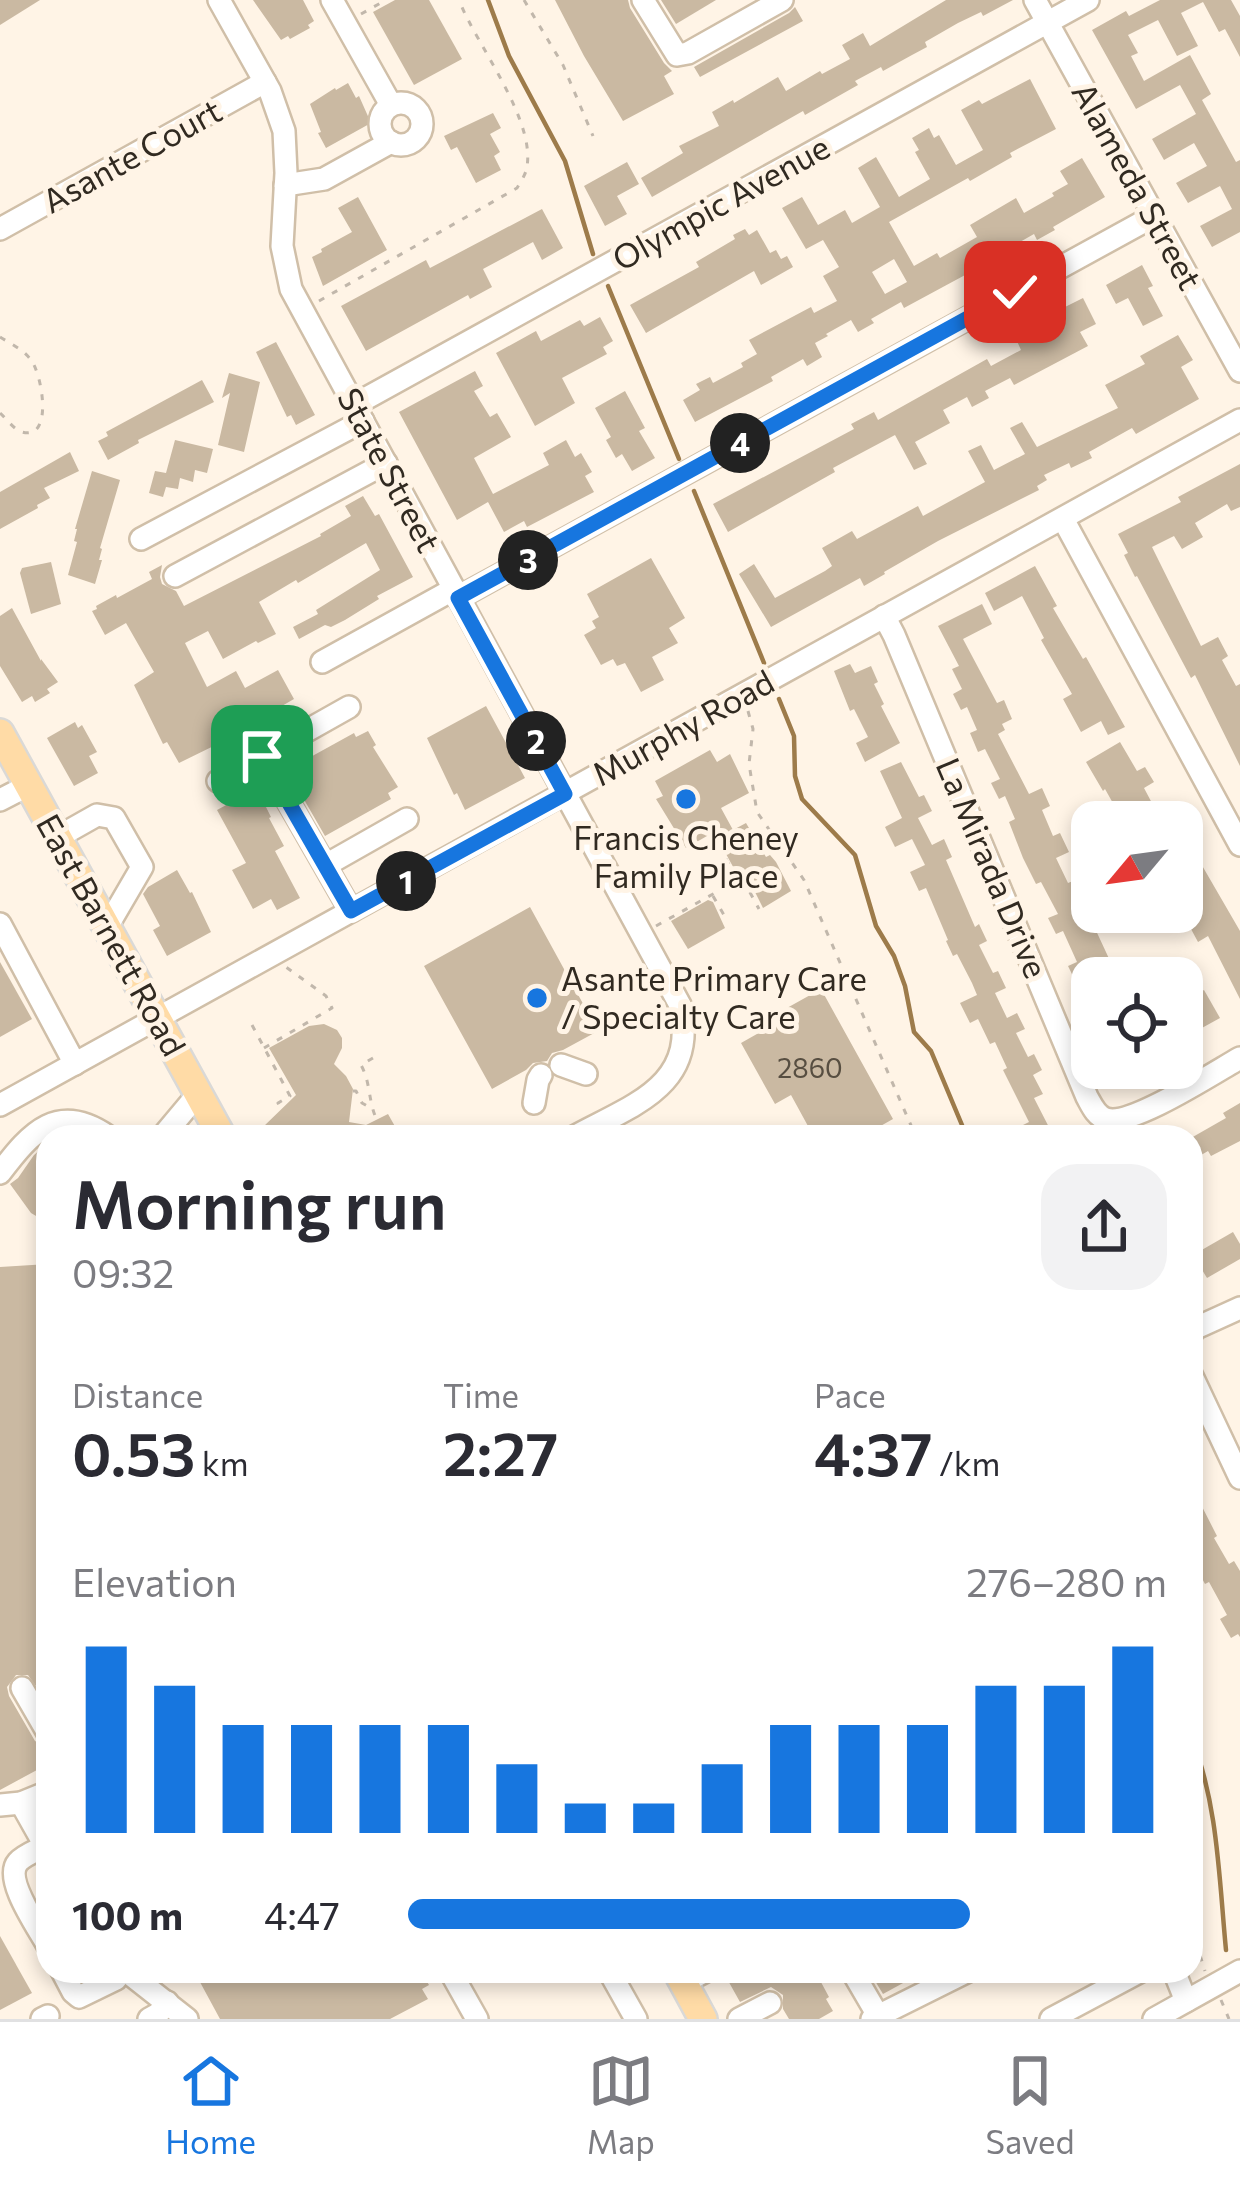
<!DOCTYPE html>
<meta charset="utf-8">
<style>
:root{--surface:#fff;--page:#f2f2f3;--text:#2b2b33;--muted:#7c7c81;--line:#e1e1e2;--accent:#1776df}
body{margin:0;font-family:Commissioner,sans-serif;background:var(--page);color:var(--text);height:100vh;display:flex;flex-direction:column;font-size:45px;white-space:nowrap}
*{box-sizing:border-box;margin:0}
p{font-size:39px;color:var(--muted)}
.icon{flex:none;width:66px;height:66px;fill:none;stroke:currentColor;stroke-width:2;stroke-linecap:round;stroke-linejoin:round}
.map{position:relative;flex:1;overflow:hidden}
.details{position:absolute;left:36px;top:1125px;width:1167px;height:858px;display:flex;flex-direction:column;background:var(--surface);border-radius:36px;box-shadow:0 6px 18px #0003}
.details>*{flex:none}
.needle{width:78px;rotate:241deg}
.tools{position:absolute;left:1071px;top:801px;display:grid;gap:24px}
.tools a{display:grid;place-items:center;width:132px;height:132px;border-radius:24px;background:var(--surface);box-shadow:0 6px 18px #0003;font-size:60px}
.pin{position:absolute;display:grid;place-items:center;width:102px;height:102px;color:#fff;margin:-51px;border-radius:24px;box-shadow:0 6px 18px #0006}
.km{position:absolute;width:60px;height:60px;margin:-30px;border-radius:50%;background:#222;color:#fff;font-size:33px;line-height:60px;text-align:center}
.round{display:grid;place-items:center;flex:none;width:126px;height:126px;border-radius:36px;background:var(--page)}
.overview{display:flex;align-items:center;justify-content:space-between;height:204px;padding:0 36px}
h1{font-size:66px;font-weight:600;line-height:90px}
.metrics{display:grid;grid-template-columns:repeat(3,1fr);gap:18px;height:204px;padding:12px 36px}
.metrics div{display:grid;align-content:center}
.metrics b{font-size:60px;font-weight:600}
.metrics small{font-size:33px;font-weight:400}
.metrics p{font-size:33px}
.chart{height:336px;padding:24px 36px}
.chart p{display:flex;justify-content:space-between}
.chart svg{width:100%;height:216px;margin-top:12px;stroke:var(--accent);stroke-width:6}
ul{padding:0 36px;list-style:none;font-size:39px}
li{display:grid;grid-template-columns:192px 144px 1fr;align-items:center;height:90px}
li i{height:30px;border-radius:15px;background:var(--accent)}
.dock{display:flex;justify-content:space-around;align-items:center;height:168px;border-top:3px solid var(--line);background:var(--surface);font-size:33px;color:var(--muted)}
.dock a{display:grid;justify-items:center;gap:6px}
.dock .selected{color:var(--accent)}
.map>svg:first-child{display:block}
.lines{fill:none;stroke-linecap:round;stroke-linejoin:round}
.stream{stroke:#9d7b4a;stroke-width:4.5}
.building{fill:#cab9a2;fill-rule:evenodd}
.minor-casing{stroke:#d0bfa8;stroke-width:26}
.major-casing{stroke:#dad9d7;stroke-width:32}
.path{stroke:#c1b7ab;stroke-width:3;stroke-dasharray:6 9;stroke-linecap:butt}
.minor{stroke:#fff;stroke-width:21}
.major{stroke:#ffdba6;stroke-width:27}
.route-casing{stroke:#fff;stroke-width:24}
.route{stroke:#1776df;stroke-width:15}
.poi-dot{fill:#1776df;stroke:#fff4e6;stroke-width:4.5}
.labels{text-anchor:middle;stroke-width:10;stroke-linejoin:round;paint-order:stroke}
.number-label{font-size:27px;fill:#574e41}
.street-label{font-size:33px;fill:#312a21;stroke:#fff4e6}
.poi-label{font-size:33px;fill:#312a21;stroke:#fff4e6}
</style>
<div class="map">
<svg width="1240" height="2019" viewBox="0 0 1240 2019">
<rect width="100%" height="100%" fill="#fff4e6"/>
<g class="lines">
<g class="stream">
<path d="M488,0L509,56L565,161L593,254"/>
<path d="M608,286L679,459"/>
<path d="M694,491L764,663"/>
<path d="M779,699L794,736L795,776L802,799L855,855L876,926L894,956L905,986L914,1032L931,1051L967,1137"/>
<path d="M1191,1736C1218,1804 1219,1878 1226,1950"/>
</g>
</g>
<g class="building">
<path d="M0,0H40L0,25Z"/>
<path d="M253,0H303L314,21L308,25L310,28L290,39L288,36L281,40Z"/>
<path d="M395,0H429L462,59L414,85L373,12Z"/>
<path d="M555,0H628L630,8L664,63L672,71L664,76L674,94L623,121L584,56Z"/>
<path d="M661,0H716L676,24Z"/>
<path d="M946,0H1013L983,16L981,12L958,23L925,42L927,47L912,55L883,71L881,67L855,81L858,85L805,115L803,111L652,197L641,178L683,153L679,146L719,126L712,112L733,100L734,103L778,77L786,91L820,71L822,74L850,59L842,45L863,33L870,46Z"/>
<path d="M1160,0H1231L1240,16V57L1225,29L1219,32L1203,2L1181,13L1198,46L1177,56L1158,20L1128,35L1138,53L1131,56L1144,81L1190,55L1211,94L1202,100L1236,162L1240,160V232L1212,247L1200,226L1232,209L1220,186L1188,203L1176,183L1207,166L1194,143L1164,160L1152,139L1196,114L1180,85L1136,109L1092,30L1126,11L1129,16Z"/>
<path d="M795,7L803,21L700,77L694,67L789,13Z"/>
<path d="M1030,79L1056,129L1010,153L1012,157L970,181L968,178L889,222L914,266L937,253L940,258L977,237L970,225L1016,198L1024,213L1054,196L1052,193L1068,184L1060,171L1082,158L1105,197L1053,227L1055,230L1037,240L1034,234L1002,252L1004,254L904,308L901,302L871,319L874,323L858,332L851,320L826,334L828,336L815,343L822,357L807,366L803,359L771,377L773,381L695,422L683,400L700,390L696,384L710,377L713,383L743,367L741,363L757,354L749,340L811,307L814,313L837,301L823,276L839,267L823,240L806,249L782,208L802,197L818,225L845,210L852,223L880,207L858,168L876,157L899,197L930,179L915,152L919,150L912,138L929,128L934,138L939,135L956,165L983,150L961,110L979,100L982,104ZM894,259L907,282L885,294L872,272Z"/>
<path d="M348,83L356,98L359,96L371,123L326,148L318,133L321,132L310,104L335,88L336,90Z"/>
<path d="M493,113L501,128L490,134L500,152L494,156L501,170L476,183L457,147L451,150L444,136Z"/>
<path d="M627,162L639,184L617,196L627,214L605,226L584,186Z"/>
<path d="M358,197L387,250L323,286L312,257L322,252L321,249L352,232L338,208Z"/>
<path d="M542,209L563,248L542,260L533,242L483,269L492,287L470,299L468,295L366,351L341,306L426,260L430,268Z"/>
<path d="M745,229L749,235L757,230L770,253L776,250L781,259L787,256L793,267L761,285L754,271L646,333L630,305L699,267L696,262L735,239L733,235Z"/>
<path d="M1142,265L1153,286L1148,288L1163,316L1143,326L1128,298L1116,304L1106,285Z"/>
<path d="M1083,298L1096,324L1080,332L1088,346L1014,385L1010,378L985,391L989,398L972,407L967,397L943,410L950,423L915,442L927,464L914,470L895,435L833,468L835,472L728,532L713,504L854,429L851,424L874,412L878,420L987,359L991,366L1021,350L1016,339L1066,312L1063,308Z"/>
<path d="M600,317L613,341L603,347L607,354L562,378L575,403L535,426L496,353L536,331L541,341L580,320L584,326Z"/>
<path d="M1178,335L1193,360L1181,367L1199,399L1136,434L1132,428L1089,452L1092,458L1071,468L1069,463L1044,475L1047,480L1037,486L1039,490L938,541L884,572L885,574L864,586L860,578L771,627L739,574L754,564L775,598L825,571L832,566L822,548L852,531L857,539L918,506L923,516L985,482L968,451L981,445L994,470L1025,454L1010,428L1022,422L1037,447L1118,408L1105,385L1145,364L1140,356Z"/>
<path d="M276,342L315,415L296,425L291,415L287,417L256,352Z"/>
<path d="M475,371L483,386L474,391L490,417L497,413L511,437L474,458L493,494L549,465L543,453L566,440L575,457L581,453L592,472L585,476L594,492L527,527L524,521L504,532L488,502L457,520L399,412Z"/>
<path d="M229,373L260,382L244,452L218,445L230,393L222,398Z"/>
<path d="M202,380L214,402L138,440L139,443L108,460L98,441L108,436L106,432Z"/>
<path d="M625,391L645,428L639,431L655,458L632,471L622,454L616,458L606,440L611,437L595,408Z"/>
<path d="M175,440L213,449L207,473L195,470L193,482L180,478L178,489L166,487L163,497L149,493L155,471L166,473Z"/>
<path d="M70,452L79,471L44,488L50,498L37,505L38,508L0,529V492Z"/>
<path d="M1240,464V507L1231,511L1227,504L1195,523L1203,537L1182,549L1174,536L1152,547L1201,646L1218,637L1228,656L1222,660L1236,686L1240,684V766L1195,675L1191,678L1137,576L1135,577L1124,555L1128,553L1118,534L1181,502L1178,497Z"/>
<path d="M92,471L120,480L100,548L102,549L99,560H102L95,584L68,575L77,542L74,541L77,529H75Z"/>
<path d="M363,496L375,516L379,514L413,577L377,596L379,599L345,620L331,627L325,625L299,639L293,627L318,614L316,610L380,570L366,543L298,583L296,580L259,602L276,634L258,643L256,641L223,659L208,631L185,643L207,687L236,671L245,688L278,670L294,699L233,734L234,736L179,763L167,742L163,744L134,685L154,672L126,623L105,635L92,611L97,609L96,606L116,595L117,598L152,579L149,572L162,565L160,577L162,584L176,591L184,606L321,536L320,534L351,516L345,506Z"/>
<path d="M651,558L685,618L669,628L678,643L652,657L664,680L641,692L625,663L617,666L613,659L601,665L584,635L596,628L592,621L599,617L587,594Z"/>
<path d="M51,562L61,604L31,614L20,573L22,568Z"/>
<path d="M1035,566L1057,606L1053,608L1067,632L1083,659L1086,657L1125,727L1108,735L1101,721L1081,732L1063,699L1072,694L1041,640L1044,638L1022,596L994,611L985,593Z"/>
<path d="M982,604L992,624L963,639L997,703L1004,700L1012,719L1002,724L1005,730L998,734L1029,794L1042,788L1050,806L1042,810L1053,836L1060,833L1069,852L1056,858L1068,883L1073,881L1118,978H1092V1015L1068,966L1077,962L1063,931L1056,934L1048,918L1058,914L1041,882L1036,884L1023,858L1009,822L1015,819L1005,796L999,799L991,783L1000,779L985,749L978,752L970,733L977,730L967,707L961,710L953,694L962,689L952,669L959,666L938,626Z"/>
<path d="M12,608L41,661V659L58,682L47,689L50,693L35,702L32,696L22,702L0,666V616Z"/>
<path d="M850,664L855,673L871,666L878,682L874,684L884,704L881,706L900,743L865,762L856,743L868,737L854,709L850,711L834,671Z"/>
<path d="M486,706L525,778L465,810L457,793L454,795L427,738Z"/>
<path d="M75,722L78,728L82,725L97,752L89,756L98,773L74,786L47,738Z"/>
<path d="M368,731L376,745L373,747L398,787L388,793L391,799L325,836L287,770L354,733L356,737Z"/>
<path d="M1120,742L1137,771L1145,767L1154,782L1144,788L1162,822H1129L1119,803L1114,805L1105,789L1103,791L1086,762Z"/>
<path d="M710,750L717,762L730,754L749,793L721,808L733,830L746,823L766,857L770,855L776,862L791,891L763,908L750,882L745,876L737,874L714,832L686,848L656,799L663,796L655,781Z"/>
<path d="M901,762L919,797L924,795L932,811L918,818L932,845L944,839L952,857L946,860L975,927L979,924L987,941L979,945L993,973L998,971L1006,988L995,993L1007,1018L1017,1013L1025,1029L1016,1033L1028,1057L1034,1054L1042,1070L1033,1075L1043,1094L1034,1098L1054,1137H1026L1021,1126L1029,1122L1003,1070L1007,1068L995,1042L990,1044L978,1019L970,1023L960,1003L977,995L972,983L957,954L953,956L946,941L948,940L926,888L919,891L910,872L925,865L912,839L895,847L885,827L902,818L880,771Z"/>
<path d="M256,784L266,802L264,803L271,817L269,818L284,846L275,851L300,898L277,910L271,899L253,909L232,870L246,863L217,810L241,797L239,793Z"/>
<path d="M1200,862L1240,931V999L1208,936L1198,942L1191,929L1195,926L1182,904V873Z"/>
<path d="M177,870L190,893L192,892L211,932L167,956L153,930L160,926L143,894L148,887Z"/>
<path d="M708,900L713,902L725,928L688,949L671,921Z"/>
<path d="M530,907L598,1031L563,1050L552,1053L547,1061L533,1063L526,1070L492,1089L424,966Z"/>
<path d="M0,962L32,1019L0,1037Z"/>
<path d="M821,989L893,1119L861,1137H814L791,1095L775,1104L741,1043L764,1030L760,1023Z"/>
<path d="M1204,990L1220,1018L1182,1039V1003Z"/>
<path d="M324,1024L337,1030L342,1038V1048L334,1064L346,1076L353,1089L349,1122L366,1125L388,1114L401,1137H310L307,1131L292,1137H278L262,1128L296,1095L269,1048L309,1026Z"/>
<path d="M1240,1103V1141L1211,1156L1208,1151L1191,1161V1138L1226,1118L1223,1113Z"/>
<path d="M48,1143V1223L31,1213L10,1184L18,1178L34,1155Z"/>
<path d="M1233,1232L1240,1244V1259L1207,1278L1193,1255Z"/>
<path d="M48,1264V1703L28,1675H16L7,1687L9,1696L35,1741L48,1748V1764L0,1790V1267Z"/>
<path d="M1191,1485L1217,1536L1214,1538L1229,1564L1234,1561L1240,1571V1637L1238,1634L1231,1638L1220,1619L1227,1615L1209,1582L1205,1584L1196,1567L1202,1564L1191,1540Z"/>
<path d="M0,1936L32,1993L0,2010Z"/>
<path d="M194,1971H421L429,1985L422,1989L428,1999L390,2019H220Z"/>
<path d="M737,1971H815L829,1997L826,1999L833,2011L819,2019H789L783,2009V1995L771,1987L740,2002L726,1977Z"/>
<path d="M869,1971H925L883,1994Z"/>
</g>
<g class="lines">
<defs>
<g id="minor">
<path d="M219,0L270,91L284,131L286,173L282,246L291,289L680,1005C699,1086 632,1105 574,1137"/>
<path d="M332,0L391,105"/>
<path d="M643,0L677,55L688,53L782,0"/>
<path d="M1035,0L1240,371"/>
<circle cx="401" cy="124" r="21"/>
<path d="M285,185L324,179L391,142"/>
<path d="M0,229L265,82"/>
<path d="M354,405L1088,0"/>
<path d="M1063,519L1240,845"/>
<path d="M141,539L363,421"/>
<path d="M175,576L386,463"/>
<path d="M458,598L1154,216"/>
<path d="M884,616L894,635L1087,1097C1092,1106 1096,1116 1106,1119C1131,1127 1215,1072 1240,1058"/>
<path d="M322,662L454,589"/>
<path d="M349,707L262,756L351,911"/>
<path d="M218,781L262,756"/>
<path d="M0,800L29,785"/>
<path d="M58,837L97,815L114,818L142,867L107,927"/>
<path d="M326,865L407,819"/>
<path d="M0,924L75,1064"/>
<path d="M561,1065L586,1074"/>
<path d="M534,1103L538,1080L541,1075"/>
<path d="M0,1105L1240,420"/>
<path d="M162,1137L198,1094"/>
<path d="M0,1173C31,1132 58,1101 109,1137"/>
<path d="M1191,1334L1196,1328L1240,1308"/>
<path d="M1191,1374L1240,1478"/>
<path d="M22,1688L48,1733"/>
<path d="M21,1803L48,1851"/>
<path d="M0,1805L21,1803L48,1792"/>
<path d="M45,1846C38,1850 24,1855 18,1862C3,1879 39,1929 48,1946"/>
<path d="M62,1971L73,1992L79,1997L116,1979L121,1971"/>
<path d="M126,1971L187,2019"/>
<path d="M450,1971L477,2019"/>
<path d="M609,1971L636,2019"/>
<path d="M852,1971L880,2019"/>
<path d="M1174,1971L1186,2001"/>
<path d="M683,1983L706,1971"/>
<path d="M42,2019L48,2016"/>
<path d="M149,2019L158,2014L167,2002"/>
<path d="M739,2019L770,2003"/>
<path d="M872,2019L968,1971"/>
<path d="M1051,2019L1141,1971"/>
<path d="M1154,2019L1240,1971"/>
</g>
<g id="major">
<path d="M0,733L222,1137"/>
<path d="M677,1971L703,2019"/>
</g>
</defs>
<use href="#minor" class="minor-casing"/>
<use href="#major" class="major-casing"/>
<g class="path">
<path d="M524,0L563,65L593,136"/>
<path d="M361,14L386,0"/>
<path d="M319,301L517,188C520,183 524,177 526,171C539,123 476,45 459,0"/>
<path d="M0,337C11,344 23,349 31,360C42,374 54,441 22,432C14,430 6,418 0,413"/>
<path d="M748,711L753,729L749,764L757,812L804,880L916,1137"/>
<path d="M726,859L738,880L742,878L759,909"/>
<path d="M713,896L724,915"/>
<path d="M656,926L738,880"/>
<path d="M252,1025L290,1096L278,1103L281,1109"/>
<path d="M264,1048L332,1008L326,996L286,967"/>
<path d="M373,1058L361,1065C371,1083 368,1102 377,1120"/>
<path d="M353,1091H356L362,1103L369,1107"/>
<path d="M296,1136L297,1137"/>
<path d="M274,1137L275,1136"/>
<path d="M1191,1927L1205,1971"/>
<path d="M1221,2000L1229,2019"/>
</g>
<use href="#minor" class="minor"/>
<use href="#major" class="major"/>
</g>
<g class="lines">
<defs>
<path id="route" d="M262,756L351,911L565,794L458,598L1015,292"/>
</defs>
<use href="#route" class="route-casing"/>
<use href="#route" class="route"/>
</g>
<g class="poi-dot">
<circle cx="686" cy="799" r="12"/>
<circle cx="537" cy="998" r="12"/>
</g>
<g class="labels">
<g class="number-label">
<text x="810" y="1078">2860</text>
</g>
<g class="street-label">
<text transform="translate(132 156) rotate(-29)" y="12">Asante Court</text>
<text transform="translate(1137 186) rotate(61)" y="12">Alameda Street</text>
<text transform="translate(721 203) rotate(-29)" y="12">Olympic Avenue</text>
<text transform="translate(389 470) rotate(62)" y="12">State Street</text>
<text transform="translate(683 728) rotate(-29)" y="12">Murphy Road</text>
<text transform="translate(992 868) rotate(67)" y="12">La Mirada Drive</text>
<text transform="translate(111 935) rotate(61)" y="12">East Barnett Road</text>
</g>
<g class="poi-label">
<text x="686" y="850">Francis Cheney<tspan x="686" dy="38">Family Place</tspan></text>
<text x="561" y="991" text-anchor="start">Asante Primary Care<tspan x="561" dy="38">/ Specialty Care</tspan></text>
</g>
</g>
</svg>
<div class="tools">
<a><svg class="needle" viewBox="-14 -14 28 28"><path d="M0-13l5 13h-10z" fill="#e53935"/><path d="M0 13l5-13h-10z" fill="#7c7c81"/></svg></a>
<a><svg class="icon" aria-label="locate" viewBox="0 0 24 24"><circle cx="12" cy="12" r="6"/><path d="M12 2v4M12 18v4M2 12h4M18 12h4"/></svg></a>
</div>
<div class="pin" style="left:262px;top:756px;background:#1e9e55"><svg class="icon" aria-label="arrive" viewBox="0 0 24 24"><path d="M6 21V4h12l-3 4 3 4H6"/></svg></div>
<div class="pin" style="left:1015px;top:292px;background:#d93025"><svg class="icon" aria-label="check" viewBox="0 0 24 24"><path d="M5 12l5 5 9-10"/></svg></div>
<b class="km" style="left:406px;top:881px">1</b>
<b class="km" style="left:536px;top:741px">2</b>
<b class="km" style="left:528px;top:560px">3</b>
<b class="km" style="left:740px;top:443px">4</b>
<section class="details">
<div class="overview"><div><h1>Morning run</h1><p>09:32</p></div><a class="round"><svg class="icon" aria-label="share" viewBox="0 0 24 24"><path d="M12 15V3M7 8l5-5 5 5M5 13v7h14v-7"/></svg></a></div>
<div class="metrics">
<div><p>Distance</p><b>0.53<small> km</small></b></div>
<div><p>Time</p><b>2:27</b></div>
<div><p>Pace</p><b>4:37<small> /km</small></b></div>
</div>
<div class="chart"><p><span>Elevation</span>276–280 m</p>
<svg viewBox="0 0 160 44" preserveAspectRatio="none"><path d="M5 44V6M15 44V14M25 44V22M35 44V22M45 44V22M55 44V22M65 44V30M75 44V38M85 44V38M95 44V30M105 44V22M115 44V22M125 44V22M135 44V14M145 44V14M155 44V6"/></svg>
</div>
<ul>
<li><b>100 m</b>4:47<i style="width:74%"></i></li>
</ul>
</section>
</div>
<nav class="dock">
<a class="selected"><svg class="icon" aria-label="home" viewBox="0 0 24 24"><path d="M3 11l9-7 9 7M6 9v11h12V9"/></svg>Home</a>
<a><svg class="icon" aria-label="map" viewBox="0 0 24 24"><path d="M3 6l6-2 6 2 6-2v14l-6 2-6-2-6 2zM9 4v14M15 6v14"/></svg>Map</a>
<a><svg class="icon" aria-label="saved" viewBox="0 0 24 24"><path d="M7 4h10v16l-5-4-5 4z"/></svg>Saved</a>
</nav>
